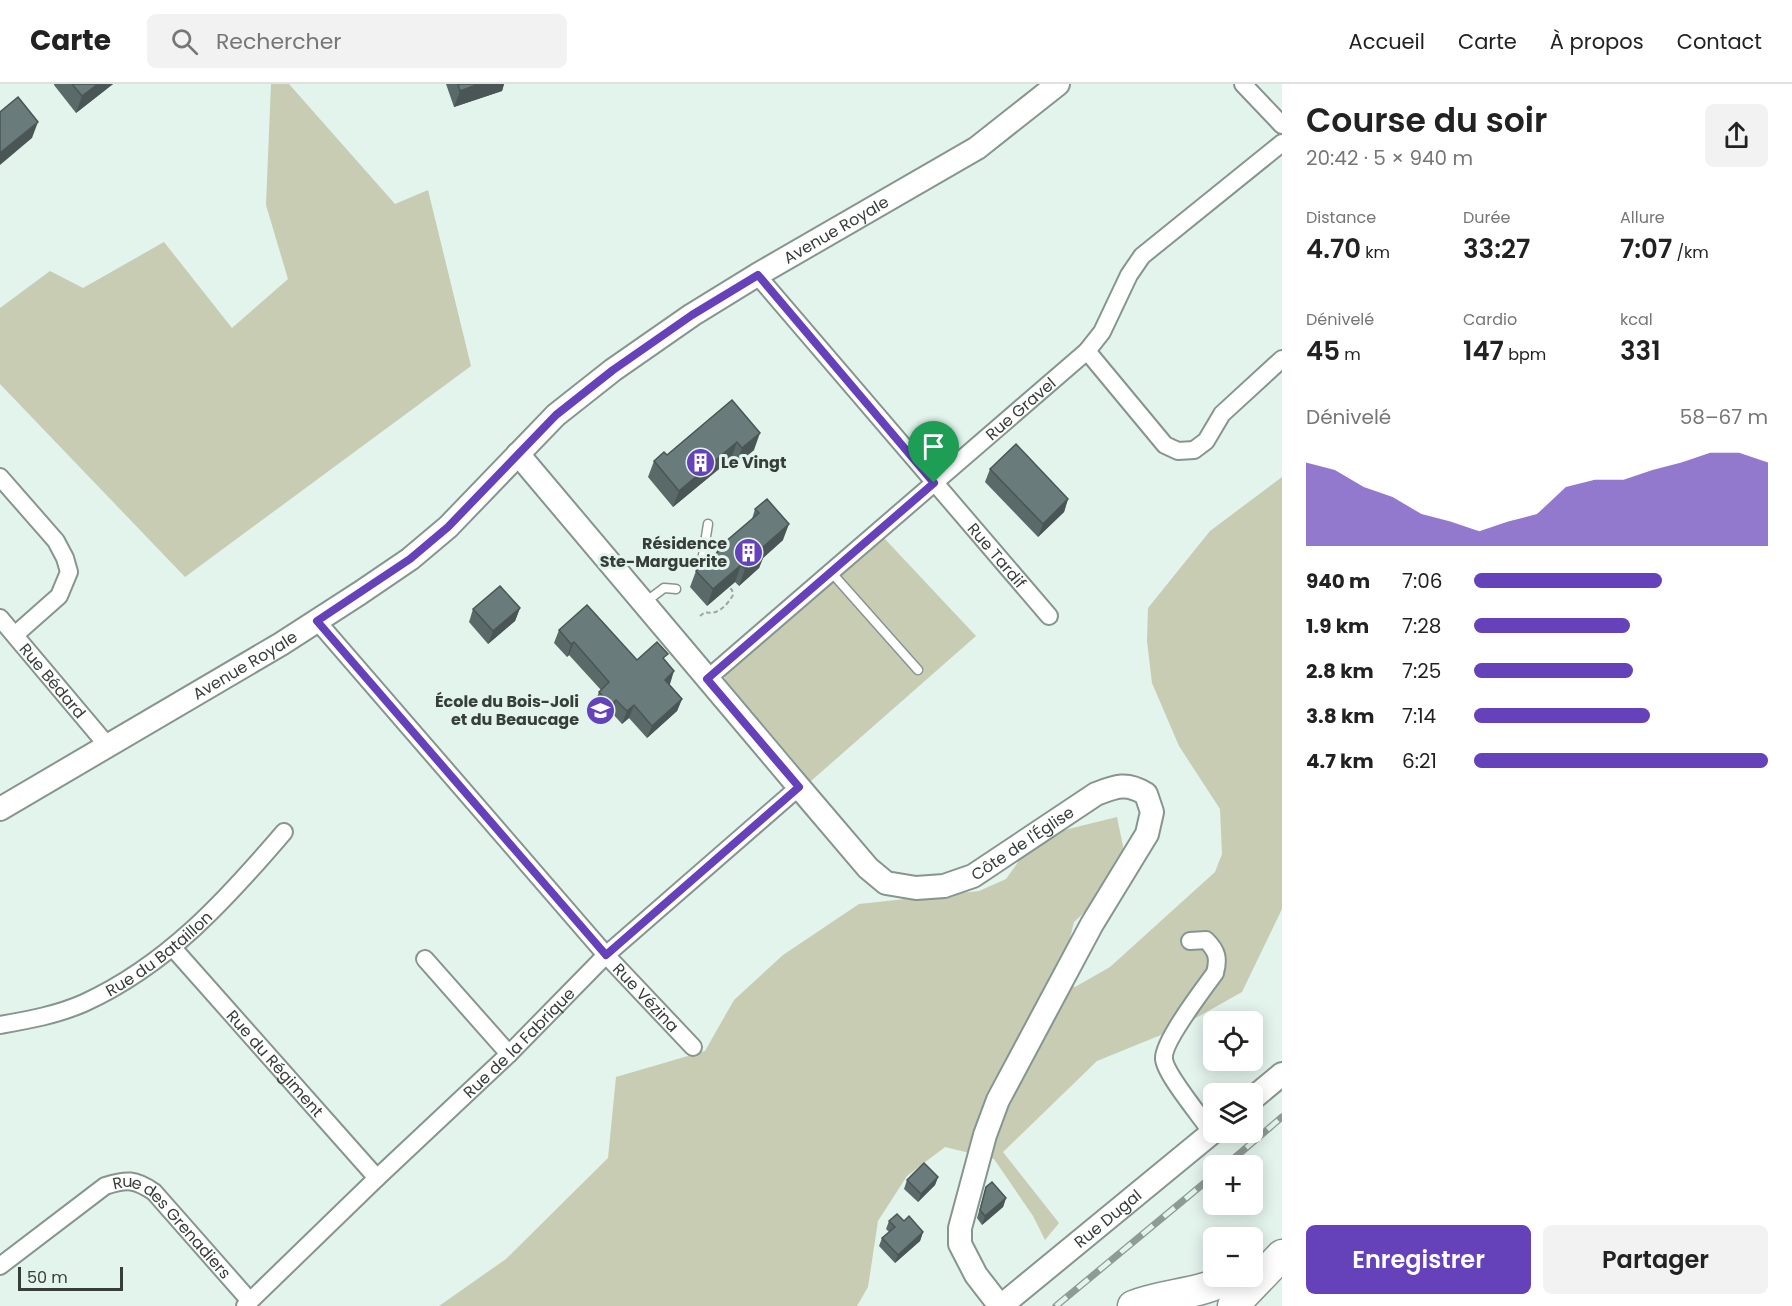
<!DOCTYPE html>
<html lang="fr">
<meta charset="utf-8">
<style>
:root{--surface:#fff;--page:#f2f2f2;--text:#222;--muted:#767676;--line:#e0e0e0;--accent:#6541ba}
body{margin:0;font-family:Poppins,sans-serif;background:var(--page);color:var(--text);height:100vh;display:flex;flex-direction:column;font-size:22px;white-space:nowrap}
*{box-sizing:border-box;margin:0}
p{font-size:20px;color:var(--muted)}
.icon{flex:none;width:33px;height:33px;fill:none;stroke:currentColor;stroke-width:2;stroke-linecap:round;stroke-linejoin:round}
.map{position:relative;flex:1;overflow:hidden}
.sheet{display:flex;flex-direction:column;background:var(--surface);width:510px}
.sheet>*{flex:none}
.controls{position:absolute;left:1203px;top:927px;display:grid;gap:12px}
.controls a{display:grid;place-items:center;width:60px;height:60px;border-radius:9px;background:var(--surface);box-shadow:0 3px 15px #0003;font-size:30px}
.scale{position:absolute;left:18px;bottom:15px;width:105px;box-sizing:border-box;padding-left:6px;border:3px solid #363d3a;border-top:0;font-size:16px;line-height:21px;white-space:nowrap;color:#363d3a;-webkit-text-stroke:4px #e3f4ec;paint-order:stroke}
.pin{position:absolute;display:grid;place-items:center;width:51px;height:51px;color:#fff;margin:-62px -26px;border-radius:50% 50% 50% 0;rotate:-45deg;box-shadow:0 0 6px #0007}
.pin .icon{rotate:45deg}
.round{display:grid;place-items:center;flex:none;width:63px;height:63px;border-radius:9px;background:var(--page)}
.head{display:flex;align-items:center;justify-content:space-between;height:102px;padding:0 24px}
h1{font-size:33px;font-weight:600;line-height:45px}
.stats{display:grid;grid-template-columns:repeat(3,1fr);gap:9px;height:102px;padding:6px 24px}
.stats div{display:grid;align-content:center}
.stats b{font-size:26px;font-weight:600}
.stats small{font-size:16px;font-weight:400}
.stats p{font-size:16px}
.chart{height:168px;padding:12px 24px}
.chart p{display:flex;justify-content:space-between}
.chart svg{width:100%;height:108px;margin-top:6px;fill:var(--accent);opacity:.7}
.action{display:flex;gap:12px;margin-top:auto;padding:12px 24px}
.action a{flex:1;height:69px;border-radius:9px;background:var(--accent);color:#fff;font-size:24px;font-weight:600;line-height:69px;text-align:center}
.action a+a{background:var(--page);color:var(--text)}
ul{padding:0 24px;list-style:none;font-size:20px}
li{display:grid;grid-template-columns:96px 72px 1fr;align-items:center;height:45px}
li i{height:15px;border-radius:8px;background:var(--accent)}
header{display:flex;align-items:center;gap:36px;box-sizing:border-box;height:84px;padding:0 30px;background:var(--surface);border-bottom:2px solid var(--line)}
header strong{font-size:28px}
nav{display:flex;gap:33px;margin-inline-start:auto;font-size:21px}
.search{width:420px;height:54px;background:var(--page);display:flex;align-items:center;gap:15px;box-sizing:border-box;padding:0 21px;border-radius:9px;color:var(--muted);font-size:22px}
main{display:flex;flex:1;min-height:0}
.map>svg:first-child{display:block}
.green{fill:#c7ccb3}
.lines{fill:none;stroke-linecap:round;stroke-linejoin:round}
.lane-casing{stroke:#86968f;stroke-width:11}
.street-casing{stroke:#86968f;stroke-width:20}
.secondary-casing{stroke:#86968f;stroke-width:26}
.highway-casing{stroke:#86968f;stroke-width:33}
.path{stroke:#9ba7a1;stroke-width:2;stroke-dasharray:4.5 3;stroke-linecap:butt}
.lane{stroke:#fff;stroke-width:8}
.street{stroke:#fff;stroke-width:16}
.secondary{stroke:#fff;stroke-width:22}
.highway{stroke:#fff;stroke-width:30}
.rail-casing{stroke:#8f9b95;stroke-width:7}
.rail{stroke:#e3f4ec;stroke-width:4.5;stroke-dasharray:14;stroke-linecap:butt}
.wall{fill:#5a6a69}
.shaded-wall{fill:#4a5655}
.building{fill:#697b7a;stroke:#4a5655;stroke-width:1.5}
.route-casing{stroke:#fff;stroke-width:12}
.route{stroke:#6541ba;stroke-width:8}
.labels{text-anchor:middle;stroke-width:6;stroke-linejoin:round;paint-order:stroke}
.street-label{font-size:16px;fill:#363d3a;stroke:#e3f4ec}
.poi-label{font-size:16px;font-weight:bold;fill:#363d3a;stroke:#e3f4ec;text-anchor:end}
</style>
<header>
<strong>Carte</strong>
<div class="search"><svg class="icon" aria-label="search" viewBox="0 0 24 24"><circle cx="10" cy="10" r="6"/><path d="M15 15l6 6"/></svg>Rechercher</div>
<nav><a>Accueil</a><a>Carte</a><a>À propos</a><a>Contact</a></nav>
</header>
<main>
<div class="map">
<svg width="1282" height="1222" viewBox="0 0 1282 1222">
<rect width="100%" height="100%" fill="#e3f4ec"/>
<g class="green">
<path d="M271,0H289L395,120L428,106L471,282L185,493L0,300V224L50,187L83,204L164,158L232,244L288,195L266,121Z"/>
<path d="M1282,393V825L1242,908L1178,944L1097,977L1003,1068L1059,1139L1045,1156L1033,1132L994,1075L945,1063L907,1092L878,1137L868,1203L857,1222H439L506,1175L608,1074L616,993L705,967L734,916L783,871L859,820L979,807L1006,795L1036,753L1117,733L1125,772L1120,795L1074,838L1066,870L1069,901L1075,903L1110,883L1215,788L1222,770L1220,725L1179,662L1152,599L1147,557L1148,524L1210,447Z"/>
<path d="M884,454L976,552L811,697L725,595V583Z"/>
</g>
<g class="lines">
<defs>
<g id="lane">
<path d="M701,484L708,440"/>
<path d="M831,488L918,586"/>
<path d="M644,519L664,504L676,505"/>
</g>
<g id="street">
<path d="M1243,0L1282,41"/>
<path id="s1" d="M757,191L1049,532"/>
<path d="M1087,267L1165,361L1178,367L1194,366L1206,357L1222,330L1282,275"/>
<path d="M0,393L56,457L65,474L69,488L59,512L16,550"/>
<path id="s2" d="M0,534L107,661"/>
<path id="s3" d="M317,537L606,871L693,963"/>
<path id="s4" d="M707,595L1087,267L1102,248L1129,191L1142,172L1282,59"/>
<path d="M1190,857L1206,856C1217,867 1219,874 1215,889C1204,904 1162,959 1164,975C1165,990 1202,1034 1212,1049"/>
<path id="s5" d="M173,864L377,1094"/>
<path d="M425,875L509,970"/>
<path id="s6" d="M0,941C28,936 57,931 84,919C167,881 226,816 284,748"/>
<path id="s7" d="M0,1182L105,1102C127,1095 135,1095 154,1108L250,1217"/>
<path id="s8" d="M245,1222L377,1094L509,970L606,871L799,703"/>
</g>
<g id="secondary">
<path id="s9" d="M518,370L799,703L868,784L886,799L916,804L944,802L973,792L1096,710C1116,702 1127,698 1146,710L1152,728L1147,750L1092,840L998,1016L985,1051L960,1144V1160L976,1191L1000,1222"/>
<path id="s10" d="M0,725L281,560L360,509L410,475L448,443L556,331L613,286L692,231L757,191L977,64L1058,0"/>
<path d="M1252,1015L1282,990"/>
<path id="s11" d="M1001,1222L1214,1047"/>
</g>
<g id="highway">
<path d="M1133,1222C1165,1209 1203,1211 1232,1192"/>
<path d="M1233,1222L1282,1171"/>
</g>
</defs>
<use href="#lane" class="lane-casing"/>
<use href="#street" class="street-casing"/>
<use href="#secondary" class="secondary-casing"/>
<use href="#highway" class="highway-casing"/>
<path class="path" d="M700,532L705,528C718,532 727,521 733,511L732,506L729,503"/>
<use href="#lane" class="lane"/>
<use href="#street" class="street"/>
<use href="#secondary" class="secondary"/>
<use href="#highway" class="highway"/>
<defs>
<g id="rail">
<path d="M1225,1082L1282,1033"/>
<path d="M1056,1222L1214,1091"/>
</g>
</defs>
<use href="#rail" class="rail-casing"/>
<use href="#rail" class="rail"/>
</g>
<g class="wall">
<path d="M54,0H113L76,29L54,1Z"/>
<path d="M446,0H504L502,7L454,23Z"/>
<path d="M732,316L754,366L736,381L731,375L673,423L648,393L654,377L667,371Z"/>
<path d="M990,385L1068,415L1064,428L1038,453L985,398Z"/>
<path d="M755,425L783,456L763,474L759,484L739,502L735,498L707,522L690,503L696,487L716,469L718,464L752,435Z"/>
<path d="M520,524L515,537L488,560L469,538L473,525Z"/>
<path d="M559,546L637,576L665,577L670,600H669L682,615L677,627L647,654L629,634L622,640L612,629L606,633L594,620L599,608L601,606L569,571L567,573L554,559Z"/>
<path d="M938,1093L935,1101L918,1118L904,1105L907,1096Z"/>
<path d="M986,1103L1006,1114L1003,1123L982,1141L977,1134Z"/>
<path d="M889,1137H904L923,1148L920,1157L895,1179L879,1162L882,1154L889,1148L886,1145Z"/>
</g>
<g class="shaded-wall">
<path d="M98,0H113L76,29L82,12Z"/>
<path d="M479,0H504L502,7L454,23L460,7Z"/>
<path d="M38,38L32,54L0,81V69Z"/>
<path d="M760,349L754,366L736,381L742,364Z"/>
<path d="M737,358L731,375L673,423L679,407Z"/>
<path d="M1068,415L1064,428L1038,453L1043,440Z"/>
<path d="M789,440L783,456L763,474L759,484L739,502L745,485L762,464Z"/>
<path d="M741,481L735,498L707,522L713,505Z"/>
<path d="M520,524L515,537L488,560L493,547Z"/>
<path d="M574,558L569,571L567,573L571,560Z"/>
<path d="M674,587L670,600L660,608L665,596Z"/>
<path d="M682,615L677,627L647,654L652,642Z"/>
<path d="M616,616L612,629L606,633L611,621Z"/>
<path d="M634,621L629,634L622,640L627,627Z"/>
<path d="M938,1093L935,1101L918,1118L921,1110Z"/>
<path d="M1006,1114L1003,1123L982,1141L985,1132Z"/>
<path d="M923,1148L920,1157L895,1179L898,1171Z"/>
</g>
<g class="building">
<path d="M72,0H98L82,12Z"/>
<path d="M458,0H479L460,7Z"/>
<path d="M18,13L38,38L0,69V28Z"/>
<path d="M732,316L760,349L742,364L737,358L679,407L654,377L664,368L667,371Z"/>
<path d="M1016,360L1068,415L1043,440L990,385Z"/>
<path d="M767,415L789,440L762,464L765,468L745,485L741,481L713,505L696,487L720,466L718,464L759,429L755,425Z"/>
<path d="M500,502L520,524L493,547L473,525Z"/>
<path d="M587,521L637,576L657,558L668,570L663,574L674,587L665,596L682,615L652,642L634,621L627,627L616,616L611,621L599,608L609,598L574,558L571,560L559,546Z"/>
<path d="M924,1079L938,1093L921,1110L907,1096Z"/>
<path d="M992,1098L1006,1114L985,1132L980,1126L986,1103Z"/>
<path d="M897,1130L904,1137L909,1132L923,1148L898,1171L882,1154L895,1143L889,1137Z"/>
</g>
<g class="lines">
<defs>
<path id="route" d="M758,191L934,399L707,595L799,703L606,871L317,537L410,475L448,443L556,331L613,286L692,231Z"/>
</defs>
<use href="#route" class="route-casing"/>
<use href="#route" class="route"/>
</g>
<defs>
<symbol id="building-disc" viewBox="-11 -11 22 22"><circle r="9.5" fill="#6541ba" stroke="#e3f4ec"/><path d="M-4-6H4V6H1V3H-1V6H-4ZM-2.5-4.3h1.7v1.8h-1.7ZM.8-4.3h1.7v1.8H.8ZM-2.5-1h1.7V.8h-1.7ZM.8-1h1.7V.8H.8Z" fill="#fff"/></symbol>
<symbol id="school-disc" viewBox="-11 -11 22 22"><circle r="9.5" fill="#6541ba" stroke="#e3f4ec"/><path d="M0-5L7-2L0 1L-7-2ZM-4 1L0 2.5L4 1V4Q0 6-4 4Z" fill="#fff"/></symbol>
</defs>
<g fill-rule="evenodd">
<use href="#building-disc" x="684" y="362" width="33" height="33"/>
<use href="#building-disc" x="732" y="452" width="33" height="33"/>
<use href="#school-disc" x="584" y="610" width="33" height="33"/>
</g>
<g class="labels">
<g class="street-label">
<text dy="6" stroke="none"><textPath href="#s10" startOffset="1022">Avenue Royale</textPath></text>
<text dy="6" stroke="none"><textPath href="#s4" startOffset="414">Rue Gravel</textPath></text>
<text dy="6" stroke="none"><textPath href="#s1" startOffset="369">Rue Tardif</textPath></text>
<text dy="6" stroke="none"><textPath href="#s10" startOffset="284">Avenue Royale</textPath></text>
<text dy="6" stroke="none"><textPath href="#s2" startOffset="82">Rue Bédard</textPath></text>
<text dy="6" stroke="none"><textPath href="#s9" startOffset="714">Côte de l'Église</textPath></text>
<text dy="6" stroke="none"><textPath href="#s6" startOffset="177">Rue du Bataillon</textPath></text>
<text dy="6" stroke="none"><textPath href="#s3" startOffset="500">Rue Vézina</textPath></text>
<text dy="6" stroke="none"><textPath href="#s8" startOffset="380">Rue de la Fabrique</textPath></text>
<text dy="6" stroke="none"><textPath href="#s5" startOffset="154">Rue du Régiment</textPath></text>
<text dy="6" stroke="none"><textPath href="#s11" startOffset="138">Rue Dugal</textPath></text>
<text dy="6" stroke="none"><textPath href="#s7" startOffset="218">Rue des Grenadiers</textPath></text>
</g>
<g class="poi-label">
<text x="721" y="384" text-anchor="start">Le Vingt</text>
<text x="727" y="465">Résidence<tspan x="727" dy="18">Ste-Marguerite</tspan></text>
<text x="579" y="623">École du Bois-Joli<tspan x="579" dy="18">et du Beaucage</tspan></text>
</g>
</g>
</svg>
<div class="controls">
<a><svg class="icon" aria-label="locate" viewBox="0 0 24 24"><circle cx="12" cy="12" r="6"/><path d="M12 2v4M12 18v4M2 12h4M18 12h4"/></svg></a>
<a><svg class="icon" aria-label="layers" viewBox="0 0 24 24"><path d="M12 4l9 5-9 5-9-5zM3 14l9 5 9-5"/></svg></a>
<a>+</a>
<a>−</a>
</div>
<div class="scale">50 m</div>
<div class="pin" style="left:934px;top:399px;background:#1e9e55"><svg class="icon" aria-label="arrive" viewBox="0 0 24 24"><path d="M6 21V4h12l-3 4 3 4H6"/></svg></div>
</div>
<section class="sheet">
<div class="head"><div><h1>Course du soir</h1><p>20:42 · 5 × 940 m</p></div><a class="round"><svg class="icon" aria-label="share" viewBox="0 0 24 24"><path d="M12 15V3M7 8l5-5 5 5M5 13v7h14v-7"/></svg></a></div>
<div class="stats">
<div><p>Distance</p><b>4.70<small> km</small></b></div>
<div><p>Durée</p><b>33:27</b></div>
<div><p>Allure</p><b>7:07<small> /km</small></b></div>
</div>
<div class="stats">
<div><p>Dénivelé</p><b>45<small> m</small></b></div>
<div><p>Cardio</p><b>147<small> bpm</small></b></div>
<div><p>kcal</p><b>331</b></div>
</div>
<div class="chart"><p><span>Dénivelé</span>58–67 m</p>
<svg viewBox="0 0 160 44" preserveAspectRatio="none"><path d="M0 44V10L10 13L20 20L30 24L40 31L50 34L60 38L70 34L80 31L90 20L100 17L110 17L120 13L130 10L140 6L150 6L160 10V44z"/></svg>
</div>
<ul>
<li><b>940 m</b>7:06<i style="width:64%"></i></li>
<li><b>1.9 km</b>7:28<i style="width:53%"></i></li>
<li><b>2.8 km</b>7:25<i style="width:54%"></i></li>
<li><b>3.8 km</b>7:14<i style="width:60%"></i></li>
<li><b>4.7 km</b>6:21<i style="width:100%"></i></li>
</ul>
<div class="action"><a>Enregistrer</a><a>Partager</a></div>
</section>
</main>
